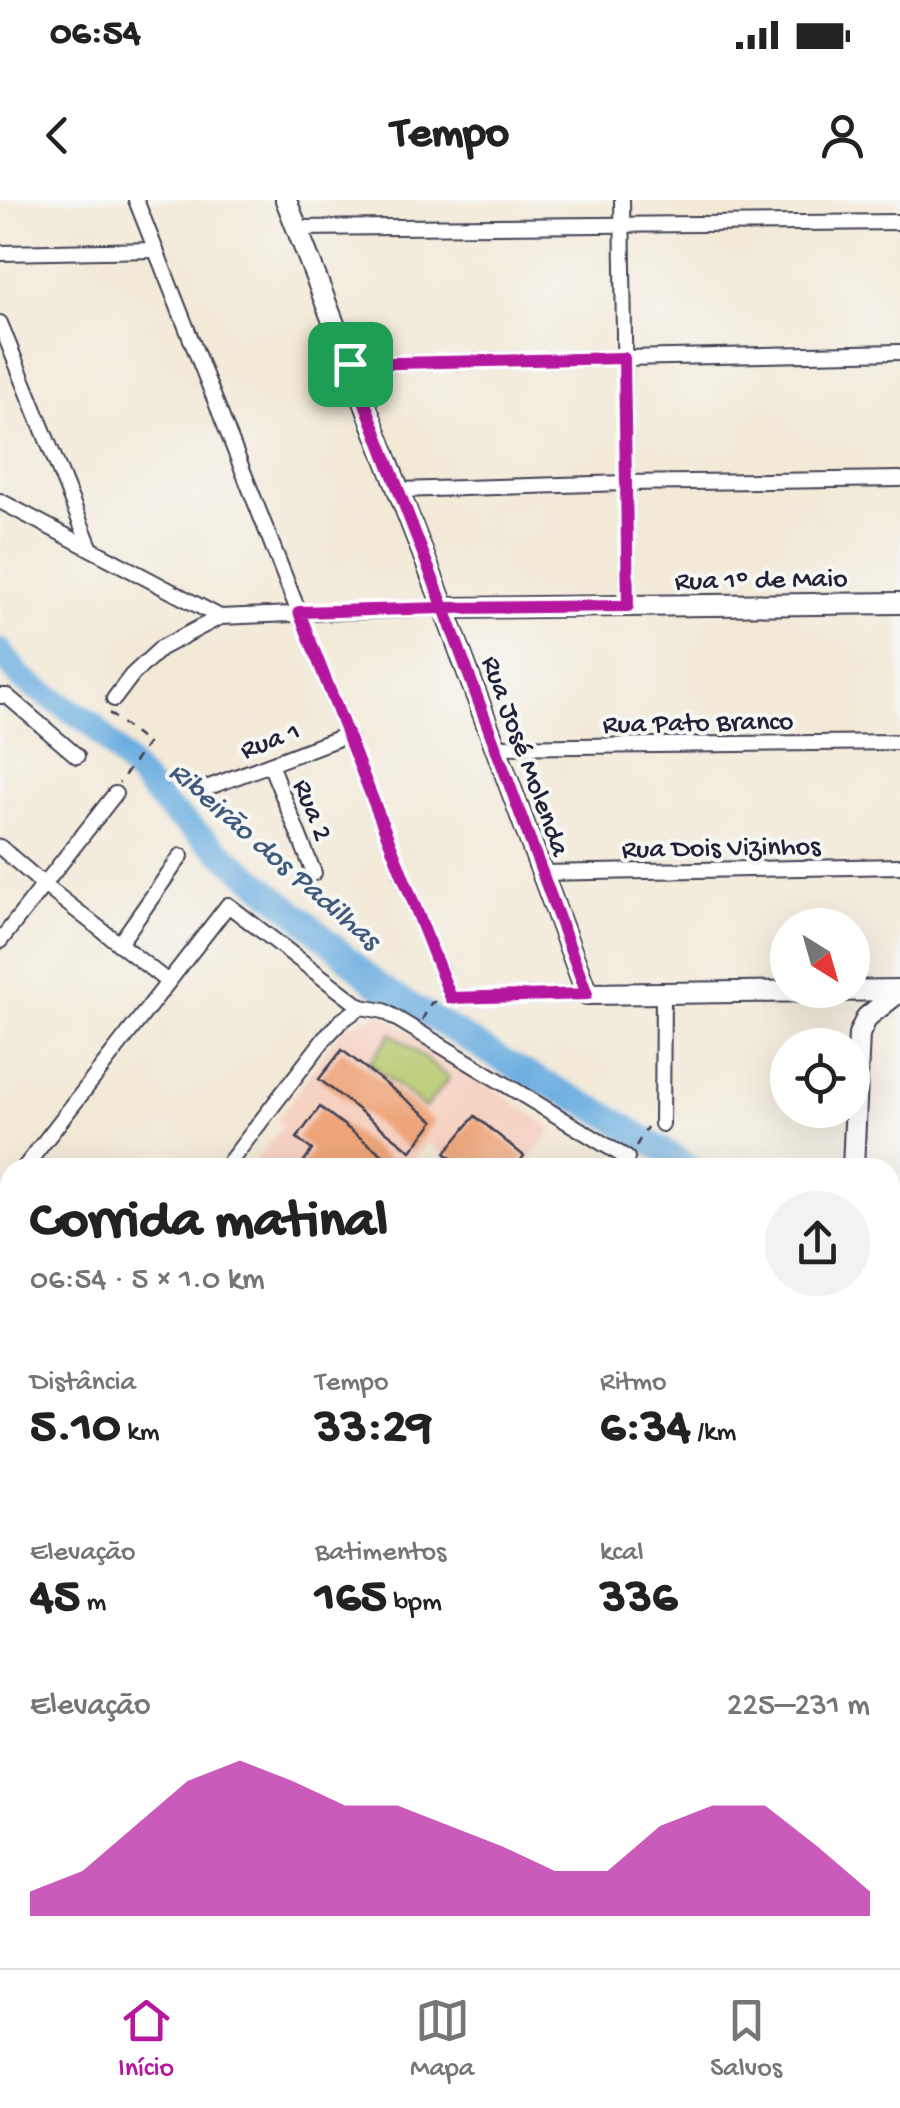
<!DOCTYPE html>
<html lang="pt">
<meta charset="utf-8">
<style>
:root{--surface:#fff;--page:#f2f2f2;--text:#222;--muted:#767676;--line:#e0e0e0;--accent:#b5179e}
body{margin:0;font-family:"Gochi Hand",sans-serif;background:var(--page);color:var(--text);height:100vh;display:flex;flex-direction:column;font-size:38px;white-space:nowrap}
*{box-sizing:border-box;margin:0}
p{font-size:32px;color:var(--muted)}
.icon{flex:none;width:55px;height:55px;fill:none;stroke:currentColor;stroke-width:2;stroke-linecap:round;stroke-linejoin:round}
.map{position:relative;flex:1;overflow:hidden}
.panel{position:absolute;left:0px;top:958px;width:900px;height:812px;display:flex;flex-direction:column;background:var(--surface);border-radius:30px 30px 0 0;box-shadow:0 10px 40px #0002}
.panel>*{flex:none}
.needle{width:65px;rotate:143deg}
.tools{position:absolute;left:770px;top:708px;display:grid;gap:20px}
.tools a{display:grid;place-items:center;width:100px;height:100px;border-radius:50%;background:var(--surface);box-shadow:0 10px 40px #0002;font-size:50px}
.pin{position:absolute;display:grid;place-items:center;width:85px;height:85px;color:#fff;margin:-42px;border-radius:20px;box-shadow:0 5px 15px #0006}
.round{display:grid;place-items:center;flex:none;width:105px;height:105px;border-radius:52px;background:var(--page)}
.head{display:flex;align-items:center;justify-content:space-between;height:170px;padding:0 30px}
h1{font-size:55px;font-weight:700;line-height:75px}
.figures{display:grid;grid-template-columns:repeat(3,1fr);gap:15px;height:170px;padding:10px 30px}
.figures div{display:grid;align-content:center}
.figures b{font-size:50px;font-weight:700}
.figures small{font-size:28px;font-weight:400}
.figures p{font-size:28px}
.chart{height:280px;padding:20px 30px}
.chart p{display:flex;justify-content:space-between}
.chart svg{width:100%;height:180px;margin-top:10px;fill:var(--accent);opacity:.7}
.status{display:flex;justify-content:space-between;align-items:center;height:70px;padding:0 50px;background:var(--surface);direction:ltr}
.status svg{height:28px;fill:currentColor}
header{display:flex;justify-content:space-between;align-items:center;height:130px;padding:0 30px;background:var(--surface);font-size:45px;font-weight:700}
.tab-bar{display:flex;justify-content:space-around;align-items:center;height:140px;border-top:2px solid var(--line);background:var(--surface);font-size:28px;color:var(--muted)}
.tab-bar a{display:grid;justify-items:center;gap:5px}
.tab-bar .active{color:var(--accent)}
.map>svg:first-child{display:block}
.built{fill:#f6d2c3}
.green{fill:#b5c96d;stroke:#6c7654;stroke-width:2.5}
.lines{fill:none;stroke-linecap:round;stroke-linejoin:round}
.river{stroke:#6bade0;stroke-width:25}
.building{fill:#eea579}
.street-casing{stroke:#414052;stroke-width:18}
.secondary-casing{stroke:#414052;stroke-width:24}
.path{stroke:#414052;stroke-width:2.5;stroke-dasharray:8 8;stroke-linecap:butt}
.street{stroke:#fff;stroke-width:14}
.secondary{stroke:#fff;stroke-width:20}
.route-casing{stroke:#fff;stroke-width:20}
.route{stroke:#b5179e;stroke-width:12}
.labels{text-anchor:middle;stroke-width:8;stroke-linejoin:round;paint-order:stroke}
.street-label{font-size:28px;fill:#22223b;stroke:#f6f6f2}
.water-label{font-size:30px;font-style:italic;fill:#3f5a7d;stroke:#f6f6f2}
</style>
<div class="status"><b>06:54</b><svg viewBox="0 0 49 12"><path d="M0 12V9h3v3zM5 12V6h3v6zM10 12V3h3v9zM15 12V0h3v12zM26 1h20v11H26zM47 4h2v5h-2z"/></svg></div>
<header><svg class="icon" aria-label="back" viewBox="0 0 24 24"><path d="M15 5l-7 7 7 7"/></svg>Tempo<svg class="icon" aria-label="person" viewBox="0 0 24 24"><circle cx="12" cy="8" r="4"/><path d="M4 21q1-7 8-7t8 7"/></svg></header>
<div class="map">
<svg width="900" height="1768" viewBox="0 0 900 1768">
<rect width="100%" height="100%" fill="#f6f6f2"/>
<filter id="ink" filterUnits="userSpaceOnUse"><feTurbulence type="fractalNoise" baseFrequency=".01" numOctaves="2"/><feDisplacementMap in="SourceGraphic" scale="20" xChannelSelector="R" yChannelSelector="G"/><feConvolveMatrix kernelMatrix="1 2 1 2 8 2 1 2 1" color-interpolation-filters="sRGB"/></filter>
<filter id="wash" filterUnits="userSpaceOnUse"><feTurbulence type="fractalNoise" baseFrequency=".0048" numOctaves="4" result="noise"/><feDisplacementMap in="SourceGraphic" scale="40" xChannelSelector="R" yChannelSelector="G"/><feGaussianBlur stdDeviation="2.25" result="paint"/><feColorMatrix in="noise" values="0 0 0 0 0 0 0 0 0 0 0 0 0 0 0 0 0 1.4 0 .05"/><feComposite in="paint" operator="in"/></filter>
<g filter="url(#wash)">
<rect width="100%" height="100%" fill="#f3e9d7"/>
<path class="built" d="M382,813L553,929L524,967H457L428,942L407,967L259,968L254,963L283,926L277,921L342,828Z"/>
<path class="green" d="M392,833L449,878L425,908L369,863Z"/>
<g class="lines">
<g class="river">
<path d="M0,451L22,479L92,524L169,610L297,714L379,786L505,862L609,916L691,968"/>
<path d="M890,1074L900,1081"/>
</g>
</g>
<g id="blocks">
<g class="building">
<path d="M342,850L434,921L411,951L319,879Z"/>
<path d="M320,907L400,968H299L312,950L297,938Z"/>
<path d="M475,916L524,956L515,968H463L445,953Z"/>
</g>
</g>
</g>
<g filter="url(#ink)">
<use href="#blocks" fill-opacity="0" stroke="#414052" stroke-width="2.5"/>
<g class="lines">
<defs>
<g id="street">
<path d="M136,0L451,798L587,794"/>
<path d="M622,0L628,406"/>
<path d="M296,28L900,22"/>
<path d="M0,53L156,50"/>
<path d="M0,123L91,349"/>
<path d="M350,164L900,152"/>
<path d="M399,290L625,283L900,279"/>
<path d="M0,301L220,417"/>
<path d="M0,496H7L77,556"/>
<path d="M114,499L132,475L161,448L220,417L444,408"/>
<path d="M496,547L900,542"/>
<path d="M270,564L314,673"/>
<path d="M209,587L347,535"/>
<path d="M0,647L44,685L168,782"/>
<path d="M542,673L900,666"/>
<path d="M0,741L115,594"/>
<path d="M119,744L181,656"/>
<path d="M662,924L663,793"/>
<path d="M24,968L228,705L361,807L384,811L627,958L620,968"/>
<path d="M225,968L325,838L341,821L361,807"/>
<path d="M0,999L10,986"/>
<path d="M890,1111L900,1116"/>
<path d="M0,1259L10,1246"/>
<path d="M890,1276L900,1284"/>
<path d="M0,1366L10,1373"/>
<path d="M890,1480L900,1468"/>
<path d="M0,1510L10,1498"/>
<path d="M890,1558L900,1566"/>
<path d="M890,1710L900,1697"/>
<path d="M0,1759L10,1746"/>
<path d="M778,1760L788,1768"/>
<path d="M439,1768L446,1760"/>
<path d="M667,1768L673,1760"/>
</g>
<g id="secondary">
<path d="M286,0L444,408L587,794L900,790"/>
<path d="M444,408L900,403"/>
<path d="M853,968L859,834L867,817L900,791"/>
<path d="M890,1212L900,1211"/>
<path d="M220,1768L226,1760"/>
</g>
</defs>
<use href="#street" class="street-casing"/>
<use href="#secondary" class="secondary-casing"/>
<g class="path">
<path d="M109,513L147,544L119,583"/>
<path d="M422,820L431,803L438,801"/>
<path d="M636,946L647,927"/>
</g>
<use href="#street" class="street"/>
<use href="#secondary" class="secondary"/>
</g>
</g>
<g class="lines" filter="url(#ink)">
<defs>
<path id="route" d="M350,164L444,408L299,412L451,798L587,794L444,408L628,406L624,158L350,164"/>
</defs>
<use href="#route" class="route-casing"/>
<use href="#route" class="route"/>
</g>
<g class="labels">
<g class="street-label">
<text transform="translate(761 377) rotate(-1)" y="10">Rua 1º de Maio</text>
<text transform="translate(698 520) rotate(-1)" y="10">Rua Pato Branco</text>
<text transform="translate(269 538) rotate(-21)" y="10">Rua 1</text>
<text transform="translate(528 555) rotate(70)" y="10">Rua José Molenda</text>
<text transform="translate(315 609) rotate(68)" y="10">Rua 2</text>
<text transform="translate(721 645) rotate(-1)" y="10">Rua Dois Vizinhos</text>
</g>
<g class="water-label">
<text transform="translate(276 654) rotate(41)" y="10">Ribeirão dos Padilhas</text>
</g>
</g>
</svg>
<div class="tools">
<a><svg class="needle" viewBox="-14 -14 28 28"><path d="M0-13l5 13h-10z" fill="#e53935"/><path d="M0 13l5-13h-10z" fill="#767676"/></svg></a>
<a><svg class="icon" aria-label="locate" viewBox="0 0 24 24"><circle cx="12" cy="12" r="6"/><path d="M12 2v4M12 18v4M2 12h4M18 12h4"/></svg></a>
</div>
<div class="pin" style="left:350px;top:164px;background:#1e9e55"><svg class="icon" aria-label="arrive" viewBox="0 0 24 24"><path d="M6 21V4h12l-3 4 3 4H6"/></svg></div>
<section class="panel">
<div class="head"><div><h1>Corrida matinal</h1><p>06:54 · 5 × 1.0 km</p></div><a class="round"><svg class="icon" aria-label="share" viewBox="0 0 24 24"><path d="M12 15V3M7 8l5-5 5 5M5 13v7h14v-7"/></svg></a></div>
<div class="figures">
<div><p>Distância</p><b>5.10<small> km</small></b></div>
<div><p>Tempo</p><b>33:29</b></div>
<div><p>Ritmo</p><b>6:34<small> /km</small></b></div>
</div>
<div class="figures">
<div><p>Elevação</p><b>45<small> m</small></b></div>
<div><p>Batimentos</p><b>165<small> bpm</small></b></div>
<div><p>kcal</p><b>336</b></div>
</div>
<div class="chart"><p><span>Elevação</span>225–231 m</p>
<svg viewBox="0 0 160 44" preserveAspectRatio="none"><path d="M0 44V38L10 33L20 22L30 11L40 6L50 11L60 17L70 17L80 22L90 27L100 33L110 33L120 22L130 17L140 17L150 27L160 38V44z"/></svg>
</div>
</section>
</div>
<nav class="tab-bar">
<a class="active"><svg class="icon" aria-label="home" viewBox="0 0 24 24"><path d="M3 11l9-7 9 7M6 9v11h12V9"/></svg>Início</a>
<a><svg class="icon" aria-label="map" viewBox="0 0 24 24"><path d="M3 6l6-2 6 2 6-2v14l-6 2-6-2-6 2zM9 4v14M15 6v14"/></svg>Mapa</a>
<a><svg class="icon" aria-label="saved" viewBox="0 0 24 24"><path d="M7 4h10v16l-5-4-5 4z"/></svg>Salvos</a>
</nav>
